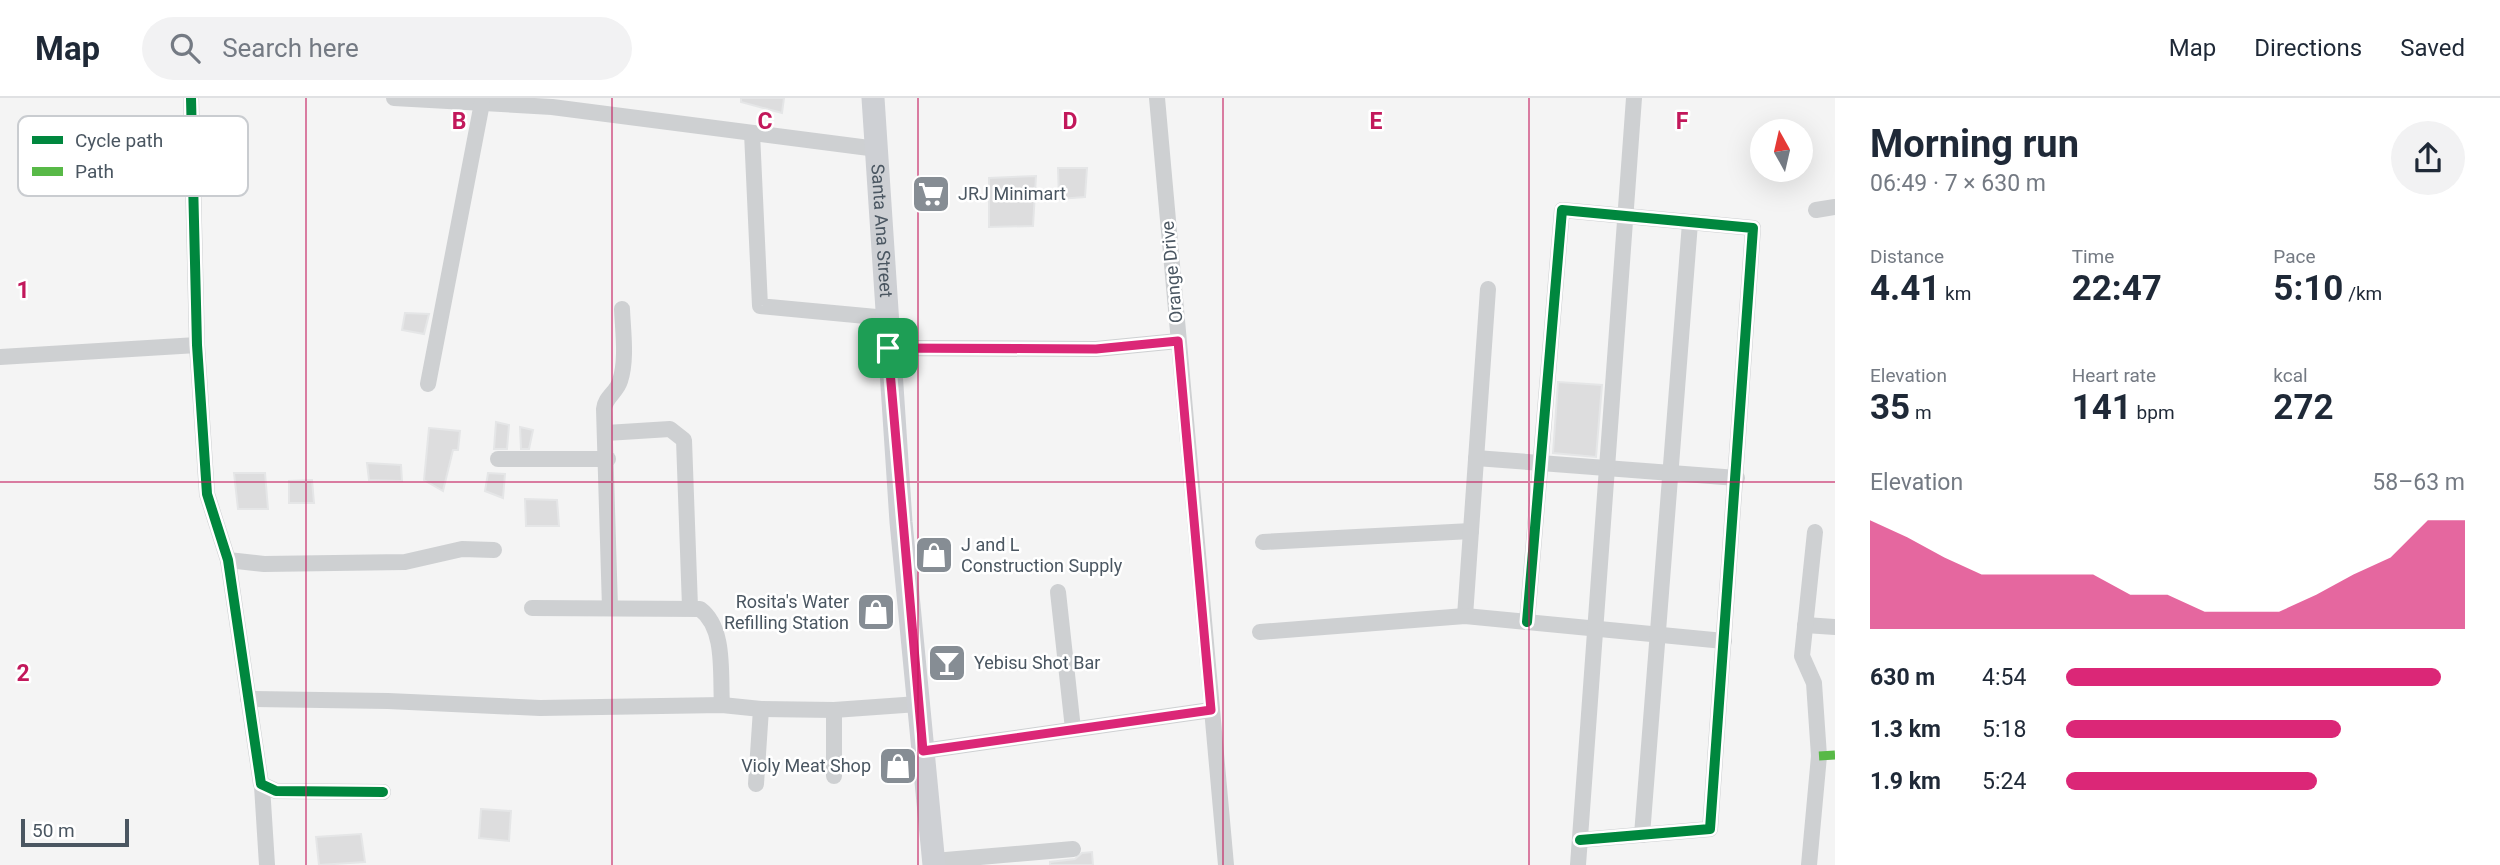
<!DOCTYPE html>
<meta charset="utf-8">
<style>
:root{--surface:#fff;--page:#f2f2f3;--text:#1f2937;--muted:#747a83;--line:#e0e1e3;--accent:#db2777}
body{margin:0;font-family:Roboto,sans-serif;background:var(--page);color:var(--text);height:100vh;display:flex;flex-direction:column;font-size:26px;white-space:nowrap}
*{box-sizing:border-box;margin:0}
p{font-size:23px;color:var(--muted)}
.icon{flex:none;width:38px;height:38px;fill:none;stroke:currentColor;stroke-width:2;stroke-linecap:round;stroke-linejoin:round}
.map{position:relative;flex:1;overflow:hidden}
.side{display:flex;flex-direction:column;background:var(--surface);width:665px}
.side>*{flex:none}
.needle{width:46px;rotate:352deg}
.buttons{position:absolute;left:1750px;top:21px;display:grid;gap:14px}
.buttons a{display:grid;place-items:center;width:63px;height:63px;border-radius:50%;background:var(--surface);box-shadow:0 7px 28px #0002;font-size:35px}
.scale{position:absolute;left:21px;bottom:18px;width:108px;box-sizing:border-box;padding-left:7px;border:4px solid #4a5661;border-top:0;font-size:19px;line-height:24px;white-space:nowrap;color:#4a5661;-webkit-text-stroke:5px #fff;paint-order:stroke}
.pin{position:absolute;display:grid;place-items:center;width:60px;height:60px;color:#fff;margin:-30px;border-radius:14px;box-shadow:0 4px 10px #0006}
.round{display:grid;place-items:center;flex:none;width:74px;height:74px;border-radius:37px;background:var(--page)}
.overview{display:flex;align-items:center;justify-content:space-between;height:119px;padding:0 35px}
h1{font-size:38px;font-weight:700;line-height:52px}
.figures{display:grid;grid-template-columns:repeat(3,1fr);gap:10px;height:119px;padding:7px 35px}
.figures div{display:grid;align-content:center}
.figures b{font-size:35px;font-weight:700}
.figures small{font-size:19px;font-weight:400}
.figures p{font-size:19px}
.chart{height:196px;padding:14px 35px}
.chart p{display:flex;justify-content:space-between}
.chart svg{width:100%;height:126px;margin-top:7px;fill:var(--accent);opacity:.7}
ul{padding:0 35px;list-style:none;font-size:23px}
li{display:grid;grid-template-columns:112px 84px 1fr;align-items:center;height:52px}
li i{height:18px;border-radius:9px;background:var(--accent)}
header{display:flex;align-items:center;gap:42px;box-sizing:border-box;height:98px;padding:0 35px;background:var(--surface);border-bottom:2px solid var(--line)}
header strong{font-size:33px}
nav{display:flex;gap:38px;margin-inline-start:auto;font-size:24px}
.search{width:490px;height:63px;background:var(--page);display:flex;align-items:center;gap:18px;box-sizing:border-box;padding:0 24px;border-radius:38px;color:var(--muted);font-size:26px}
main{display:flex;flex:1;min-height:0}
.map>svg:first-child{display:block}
.building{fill:#ddddde;stroke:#e5e6e7;stroke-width:2}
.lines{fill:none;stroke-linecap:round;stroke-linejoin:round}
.minor{stroke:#ced0d2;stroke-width:16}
.secondary{stroke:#ced0d4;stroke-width:23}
.quiet{stroke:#58b947;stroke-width:9;stroke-dasharray:18 9;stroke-linecap:butt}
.cycleway-casing{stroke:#fff;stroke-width:15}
.cycleway{stroke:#00873e;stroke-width:10}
.route-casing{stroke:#fff;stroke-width:14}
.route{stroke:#db2777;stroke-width:9}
.grid{fill:none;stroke:#c2185b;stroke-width:2;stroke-opacity:0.55}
.labels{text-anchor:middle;stroke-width:5;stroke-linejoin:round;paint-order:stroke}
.poi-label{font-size:18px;fill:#4a5661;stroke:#fff;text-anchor:start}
.street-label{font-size:18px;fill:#4a5661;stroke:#fff}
.key{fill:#fff;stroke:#c9ccd0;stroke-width:2}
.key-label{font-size:19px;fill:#4a5661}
.grid-label{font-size:23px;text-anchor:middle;font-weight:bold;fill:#c2185b;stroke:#fff;stroke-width:5;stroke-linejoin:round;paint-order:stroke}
</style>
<header>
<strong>Map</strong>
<div class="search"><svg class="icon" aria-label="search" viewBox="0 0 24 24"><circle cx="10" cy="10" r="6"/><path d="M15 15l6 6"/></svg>Search here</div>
<nav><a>Map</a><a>Directions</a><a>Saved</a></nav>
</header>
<main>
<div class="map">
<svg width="1835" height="767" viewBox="0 0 1835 767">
<rect width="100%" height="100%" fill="#f4f4f4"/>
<g class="building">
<path d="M741,0H784L782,15L741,4Z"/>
<path d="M1058,70H1087L1085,99L1059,101Z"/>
<path d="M1036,78L1033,128L989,129V80Z"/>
<path d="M405,215L429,216L424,236L402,232Z"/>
<path d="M1558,284L1602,287L1596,359L1553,355Z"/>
<path d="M496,324L509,327L507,351H494Z"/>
<path d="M520,329L533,332L529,351H521Z"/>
<path d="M429,330L460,333L458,352H453L443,393L424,382Z"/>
<path d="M367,365L401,367L402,383L369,382Z"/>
<path d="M234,375H265L268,411H238Z"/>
<path d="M488,375L505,376L503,400L485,393Z"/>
<path d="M312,382L314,405H289V383Z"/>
<path d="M525,401L557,402L559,428H526Z"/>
<path d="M481,711L511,713L509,743L479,740Z"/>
<path d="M361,736L365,764L319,767L316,739Z"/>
<path d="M1092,754L1093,767H1050V764L1075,761L1082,755Z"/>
</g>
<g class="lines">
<g class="minor">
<path d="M191,0L197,247L207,396L228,462L261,686L276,693L383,694"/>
<path d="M394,0L552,9L877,51"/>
<path d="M1157,0L1226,767"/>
<path d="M752,35L760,208L887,220"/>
<path d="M1816,112L1835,109"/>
<path d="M888,250L1096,251L1178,243"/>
<path d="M0,259L197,247"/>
<path d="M428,286L482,5"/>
<path d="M606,335L670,331L684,342L690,509"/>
<path d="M1476,360L1737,380"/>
<path d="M498,361H608"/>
<path d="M1263,444L1471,433"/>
<path d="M228,462L264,466L405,464L462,451L494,452"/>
<path d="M1058,494L1073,631"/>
<path d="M532,510L700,511C726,530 720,577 722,607"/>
<path d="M610,510L604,311C605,299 617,294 620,283C627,262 623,234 622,211"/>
<path d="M1465,518L1488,191"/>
<path d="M1527,524L1562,112L1753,130L1710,731L1580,742"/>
<path d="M1805,527L1835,529"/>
<path d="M1260,534L1465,518L1724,543"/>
<path d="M248,601L388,603L540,610L722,607L761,611L834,612L918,606"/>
<path d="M834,612V678"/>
<path d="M923,653L1211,612"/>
<path d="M756,686L761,611"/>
<path d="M262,688L267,767"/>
<path d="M1642,737L1690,125"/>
<path d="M934,763L1073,751"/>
<path d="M1578,767L1634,0"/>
<path d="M1809,767L1819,658L1814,585L1802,558L1815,434"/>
</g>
<path class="secondary" id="s1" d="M873,0L901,424L934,767"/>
<path class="quiet" d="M1819,658L1835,657"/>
<defs>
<g id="cycleway">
<path d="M191,0L197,247L207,396L228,462L261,686L276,693L383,694"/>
<path d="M1527,524L1562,112L1753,130L1710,731L1580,742"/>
</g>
</defs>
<use href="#cycleway" class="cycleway-casing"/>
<use href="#cycleway" class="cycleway"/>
</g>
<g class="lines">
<defs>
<path id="route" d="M1178,243L1211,612L923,653L888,250L1096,251Z"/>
</defs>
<use href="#route" class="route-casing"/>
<use href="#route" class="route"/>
</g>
<path class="grid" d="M306,0V767M612,0V767M918,0V767M1223,0V767M1529,0V767M0,384H1835"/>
<defs>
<symbol id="supermarket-square" viewBox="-11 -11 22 22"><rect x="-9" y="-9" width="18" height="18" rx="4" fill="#868d94" stroke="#fff"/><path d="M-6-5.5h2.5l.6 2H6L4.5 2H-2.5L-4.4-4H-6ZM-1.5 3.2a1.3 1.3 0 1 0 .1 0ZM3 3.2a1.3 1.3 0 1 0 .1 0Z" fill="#fff"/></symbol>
<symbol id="shop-square" viewBox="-11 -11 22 22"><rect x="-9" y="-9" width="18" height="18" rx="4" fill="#868d94" stroke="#fff"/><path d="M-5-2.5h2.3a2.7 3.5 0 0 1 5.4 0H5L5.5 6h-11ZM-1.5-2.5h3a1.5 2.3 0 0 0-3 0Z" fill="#fff"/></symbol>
<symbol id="bar-square" viewBox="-11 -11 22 22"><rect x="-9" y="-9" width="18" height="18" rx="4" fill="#868d94" stroke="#fff"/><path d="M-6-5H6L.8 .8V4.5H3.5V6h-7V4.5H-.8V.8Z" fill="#fff"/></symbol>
</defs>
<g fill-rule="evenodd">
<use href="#supermarket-square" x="909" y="74" width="44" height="44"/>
<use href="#shop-square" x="912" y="435" width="44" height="44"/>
<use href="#shop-square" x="854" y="492" width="44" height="44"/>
<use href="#bar-square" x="925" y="543" width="44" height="44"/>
<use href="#shop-square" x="876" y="646" width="44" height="44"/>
</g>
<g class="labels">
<g class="poi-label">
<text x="958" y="102">JRJ Minimart</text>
<text x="961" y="453">J and L<tspan x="961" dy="21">Construction Supply</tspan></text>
<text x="849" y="510" text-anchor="end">Rosita's Water<tspan x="849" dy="21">Refilling Station</tspan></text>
<text x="974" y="571">Yebisu Shot Bar</text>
<text x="871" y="674" text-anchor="end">Violy Meat Shop</text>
</g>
<g class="street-label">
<text dy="6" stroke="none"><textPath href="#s1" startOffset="133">Santa Ana Street</textPath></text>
<text transform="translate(1172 174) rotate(-95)" y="6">Orange Drive</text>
</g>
</g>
<rect x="18" y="18" width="230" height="80" rx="10" class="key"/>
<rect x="32" y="38" width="31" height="8" fill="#00873e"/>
<rect x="32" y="69" width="31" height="9" fill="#58b947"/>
<g class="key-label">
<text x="75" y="49">Cycle path</text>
<text x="75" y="80">Path</text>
</g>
<g class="grid-label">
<text x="459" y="31">B</text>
<text x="765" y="31">C</text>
<text x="1070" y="31">D</text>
<text x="1376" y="31">E</text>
<text x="1682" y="31">F</text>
<text x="23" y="200">1</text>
<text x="23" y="583">2</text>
</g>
</svg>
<div class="buttons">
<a><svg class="needle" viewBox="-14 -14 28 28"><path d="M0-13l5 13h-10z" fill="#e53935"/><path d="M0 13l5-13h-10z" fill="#747a83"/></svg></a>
</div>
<div class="scale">50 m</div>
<div class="pin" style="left:888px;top:250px;background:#1e9e55"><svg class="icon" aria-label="arrive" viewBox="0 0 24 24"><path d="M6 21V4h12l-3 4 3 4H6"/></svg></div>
</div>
<section class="side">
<div class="overview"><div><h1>Morning run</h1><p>06:49 · 7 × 630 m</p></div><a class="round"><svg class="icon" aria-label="share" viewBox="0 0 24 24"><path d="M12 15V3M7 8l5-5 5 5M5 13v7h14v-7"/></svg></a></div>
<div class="figures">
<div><p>Distance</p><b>4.41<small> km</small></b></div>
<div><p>Time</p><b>22:47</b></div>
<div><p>Pace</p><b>5:10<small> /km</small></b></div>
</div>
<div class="figures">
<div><p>Elevation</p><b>35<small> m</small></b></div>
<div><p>Heart rate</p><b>141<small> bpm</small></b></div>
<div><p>kcal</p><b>272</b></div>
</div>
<div class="chart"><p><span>Elevation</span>58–63 m</p>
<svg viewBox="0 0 160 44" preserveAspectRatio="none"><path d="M0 44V6L10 12L20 19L30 25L40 25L50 25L60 25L70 32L80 32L90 38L100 38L110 38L120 32L130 25L140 19L150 6L160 6V44z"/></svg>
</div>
<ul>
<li><b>630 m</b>4:54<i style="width:94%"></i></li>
<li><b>1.3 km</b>5:18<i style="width:69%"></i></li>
<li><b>1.9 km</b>5:24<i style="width:63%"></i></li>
</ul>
</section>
</main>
